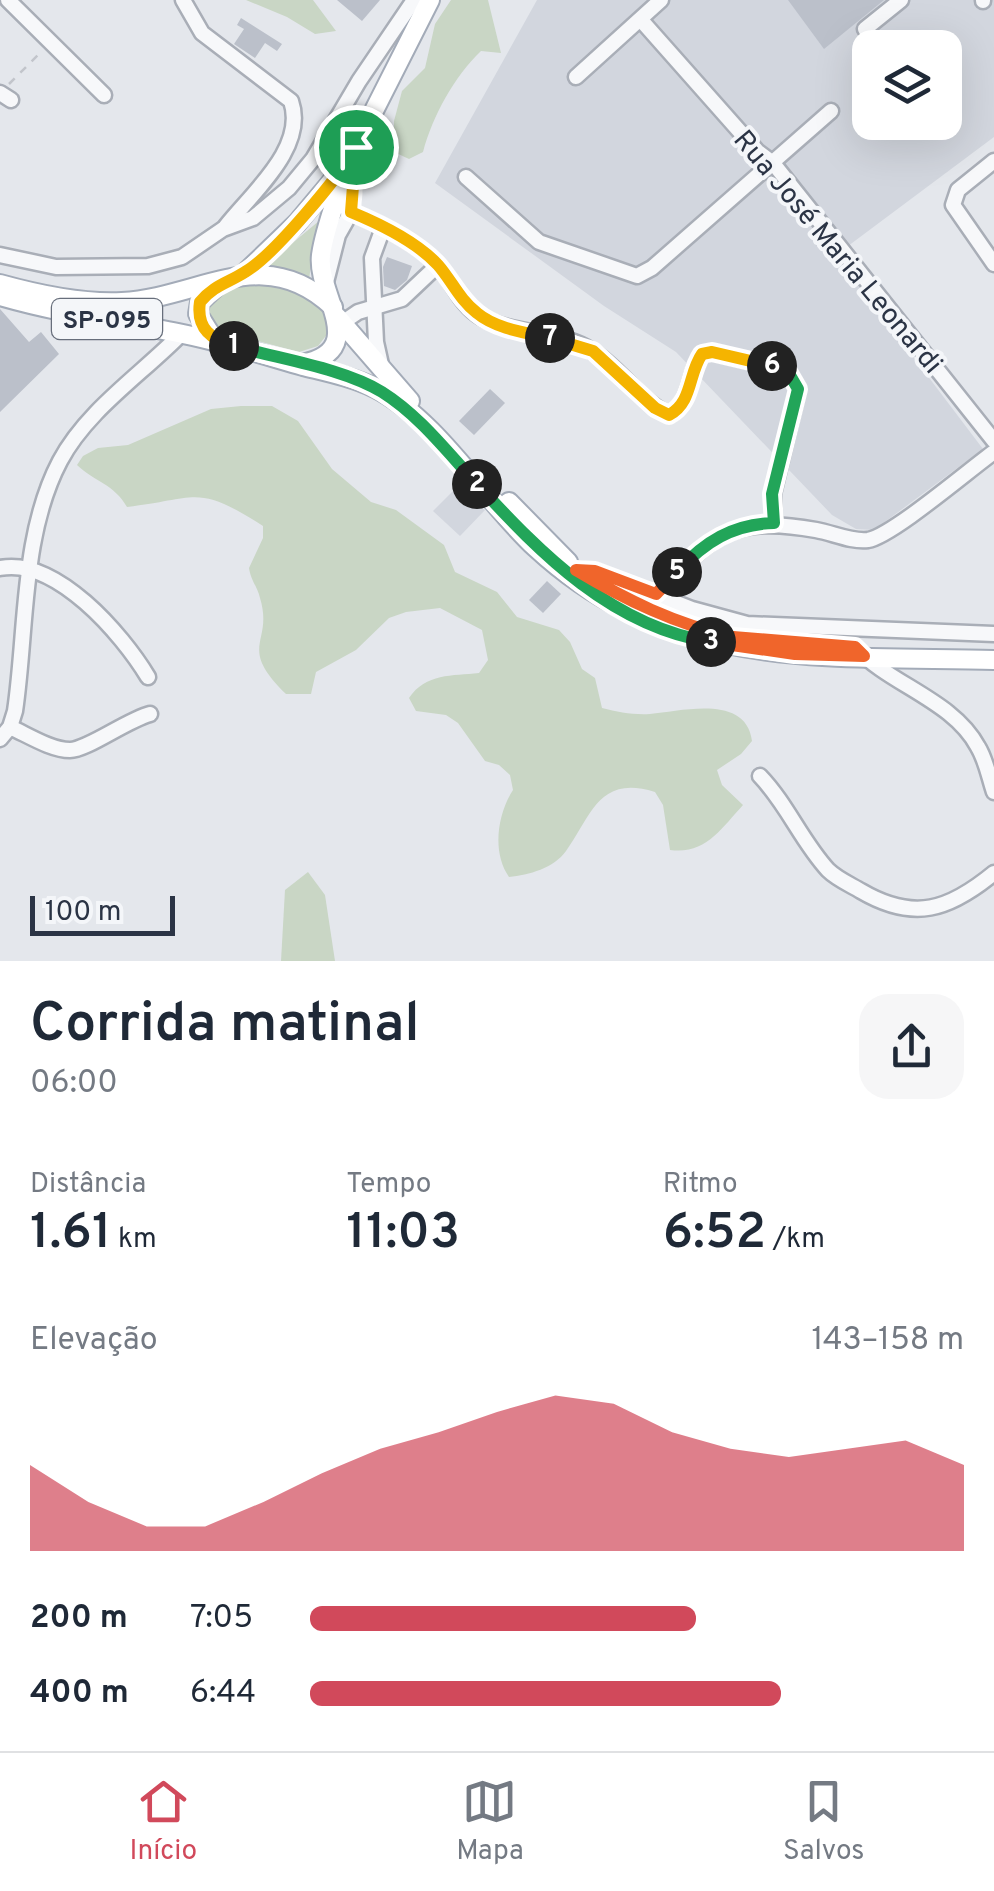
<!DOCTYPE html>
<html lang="pt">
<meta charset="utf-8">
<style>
:root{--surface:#fff;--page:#f6f6f7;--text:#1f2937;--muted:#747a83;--line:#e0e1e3;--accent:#d1495b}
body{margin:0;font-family:Overpass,sans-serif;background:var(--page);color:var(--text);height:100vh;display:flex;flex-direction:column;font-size:38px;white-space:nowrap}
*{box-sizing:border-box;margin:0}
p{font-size:32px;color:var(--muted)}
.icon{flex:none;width:55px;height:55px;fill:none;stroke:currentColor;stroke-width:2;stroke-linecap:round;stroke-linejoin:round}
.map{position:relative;height:961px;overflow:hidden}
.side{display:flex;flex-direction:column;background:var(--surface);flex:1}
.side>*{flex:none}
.tools{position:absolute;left:852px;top:30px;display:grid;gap:20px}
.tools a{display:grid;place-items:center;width:110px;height:110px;border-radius:20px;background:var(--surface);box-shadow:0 10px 40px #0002;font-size:50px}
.scale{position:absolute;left:30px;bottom:25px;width:145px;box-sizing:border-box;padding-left:10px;border:5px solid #2b3445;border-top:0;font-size:28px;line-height:35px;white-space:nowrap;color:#2b3445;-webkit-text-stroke:8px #f4f6f9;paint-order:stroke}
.pin{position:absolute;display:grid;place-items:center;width:85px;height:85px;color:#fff;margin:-42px;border:5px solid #fff;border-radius:50%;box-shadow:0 2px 10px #0007}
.km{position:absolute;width:50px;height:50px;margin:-25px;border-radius:50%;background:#222;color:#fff;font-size:28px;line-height:50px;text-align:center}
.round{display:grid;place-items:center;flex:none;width:105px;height:105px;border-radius:30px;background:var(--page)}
.overview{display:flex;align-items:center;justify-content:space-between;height:170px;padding:0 30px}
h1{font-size:55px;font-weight:600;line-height:75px}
.figures{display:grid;grid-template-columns:repeat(3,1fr);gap:15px;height:170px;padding:10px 30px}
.figures div{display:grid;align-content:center}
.figures b{font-size:50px;font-weight:600}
.figures small{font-size:28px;font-weight:400}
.figures p{font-size:28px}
.chart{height:280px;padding:20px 30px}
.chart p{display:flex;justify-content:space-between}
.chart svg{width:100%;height:180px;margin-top:10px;fill:var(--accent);opacity:.7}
ul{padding:0 30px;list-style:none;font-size:32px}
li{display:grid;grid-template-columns:160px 120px 1fr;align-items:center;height:75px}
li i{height:25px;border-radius:12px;background:var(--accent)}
.menu{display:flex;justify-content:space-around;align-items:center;height:140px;border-top:2px solid var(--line);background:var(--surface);font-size:28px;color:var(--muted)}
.menu a{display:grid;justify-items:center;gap:5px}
.menu .selected{color:var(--accent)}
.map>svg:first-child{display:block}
.built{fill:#d2d6de;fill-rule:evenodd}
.green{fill:#c9d6c5}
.building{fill:#bbc0ca}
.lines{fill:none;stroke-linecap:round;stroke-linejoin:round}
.minor-casing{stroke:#a9aeb7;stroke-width:19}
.major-casing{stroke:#a3abb8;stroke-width:22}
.path{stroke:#c2c5cb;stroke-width:2.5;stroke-dasharray:8 8;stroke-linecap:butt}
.minor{stroke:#f7f8fa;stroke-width:14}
.major{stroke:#fff;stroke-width:18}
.split-1-casing{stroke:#fff;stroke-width:20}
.split-2-casing{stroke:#fff;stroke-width:20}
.split-3-casing{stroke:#fff;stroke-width:20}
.split-4-casing{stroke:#fff;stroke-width:20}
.split-5-casing{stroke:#fff;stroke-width:20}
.split-6-casing{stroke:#fff;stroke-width:20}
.split-7-casing{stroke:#fff;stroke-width:20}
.split-8-casing{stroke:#fff;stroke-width:20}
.split-1{stroke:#f5b400;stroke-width:12}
.split-2{stroke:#22a559;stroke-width:12}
.split-3{stroke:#22a559;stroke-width:12}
.split-4{stroke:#f0652b;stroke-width:12}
.split-5{stroke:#f0652b;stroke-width:12}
.split-6{stroke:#22a559;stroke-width:12}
.split-7{stroke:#f5b400;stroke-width:12}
.split-8{stroke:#f5b400;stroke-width:12}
.labels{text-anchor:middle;stroke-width:8;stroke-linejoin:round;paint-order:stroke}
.shield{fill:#f4f6f9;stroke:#676e7b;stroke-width:2.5}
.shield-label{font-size:25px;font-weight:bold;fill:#2b3445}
.street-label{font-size:28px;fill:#2b3445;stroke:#f4f6f9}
</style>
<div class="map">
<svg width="994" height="961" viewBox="0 0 994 961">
<rect width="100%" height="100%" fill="#e4e7ec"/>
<g class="built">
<path d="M537,0H994V137L836,255L983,449L874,530L856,529L832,515L676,352L604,306L435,183ZM870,48H945V122H870Z"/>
<path d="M459,485L485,510L460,536L433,511Z"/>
</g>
<g class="green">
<path d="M246,0H313L336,31L315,34L287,17Z"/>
<path d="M451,0H488L501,53L481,51C454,77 433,115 423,152L409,159L394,152V121L402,91L425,68L435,24Z"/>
<path d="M325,216L313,250L309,280L266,265Z"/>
<path d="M286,282L326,312L329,332L318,346L299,352L216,330L205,316L213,287Z"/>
<path d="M241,406H272L298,421L332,469L371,502L396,510L444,545L455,572L497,592L517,617L559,630L570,642L582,669L595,678L602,708C618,712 633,715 650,714C683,711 746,694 752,741L741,754L717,770L722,785L743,805C721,829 705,855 670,850L663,805L655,792C598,774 591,817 566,851C554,868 529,875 509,877C492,853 497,815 513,790L510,775L499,765L485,761L458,723L446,715L416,711L409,698C426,673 452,676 479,673L488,660L482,630L440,608L406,612L389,618L356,650L316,672L311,694H286C236,645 274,644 260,598C257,586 251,581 249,568L263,538V526C196,483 198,499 127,507C114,484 95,482 77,465L83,456L98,448L128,445L211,409Z"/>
<path d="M308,872L325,895L335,961H281L285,890Z"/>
</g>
<g class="building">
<path d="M337,0H380L362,21Z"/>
<path d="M788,0H884L824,49Z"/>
<path d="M241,18L282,44L277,51L265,43L255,58L234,44L244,29L237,25Z"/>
<path d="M387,257L412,266L407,280L395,290L384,286L383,267Z"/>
<path d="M0,309L29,342L41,332L59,354L0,412Z"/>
<path d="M490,389L505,403L474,435L459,421Z"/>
<path d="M547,581L561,594L543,613L529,600Z"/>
</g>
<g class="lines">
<defs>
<g id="minor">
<path d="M8,0L104,95"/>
<path d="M183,0L202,33L291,101C307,147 253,192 226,226"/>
<path d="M983,1V0"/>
<path d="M641,20L757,151L773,163L994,441"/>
<path d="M865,29L901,0"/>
<path d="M576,77L661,0"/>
<path d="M0,93L11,100"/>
<path d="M356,150L351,212C380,224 415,241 437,264C453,281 460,305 481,317C515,336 561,330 592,351C621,369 638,400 669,415C693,402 687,373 703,354L712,352L787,370L798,389L773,494L774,523"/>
<path d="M994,161L958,190L953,205L994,264"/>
<path d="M466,177L539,242L637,276L652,268L831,111"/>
<path d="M0,255L56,267L148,266L182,257L223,229L253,218L289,188L313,159L359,81L414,0"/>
<path d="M325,286L338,235L351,212"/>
<path d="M342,323L358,312L402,299L438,265"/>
<path d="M382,369L376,342L372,258L383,228"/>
<path d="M0,568C56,557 122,634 148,677"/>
<path d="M576,570L595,571L692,609L747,624L994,634"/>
<path d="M657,594C711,535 732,515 816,530C833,533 851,542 868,540C892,536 970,469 994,452"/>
<path d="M855,647C890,685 953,700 978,747C986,760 989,777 994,792"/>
<path d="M10,727C28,735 51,750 70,750C87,750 127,720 150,714"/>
<path d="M0,739L10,727L15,711C27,630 21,535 60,461C87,410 142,374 182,333"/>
<path d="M760,776C787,804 802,842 828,870C837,879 851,885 861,891C914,922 949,910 994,873"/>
</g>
<g id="major">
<path d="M245,273L297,223L348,162L430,0"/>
<path d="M0,284C36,294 84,304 122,302C199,298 264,241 333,307"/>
<path d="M0,296C58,313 119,321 178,333C220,341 261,354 303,366C327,372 352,377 375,388C438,420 484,500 536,548C669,671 826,656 994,660"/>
<path d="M337,317L410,401"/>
<path d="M215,341L198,314L200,302L219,284"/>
<path d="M302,364C371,350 316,295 321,255C325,227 337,199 345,172"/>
<path d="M509,502L568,562"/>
</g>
</defs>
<use href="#minor" class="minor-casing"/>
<use href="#major" class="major-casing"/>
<path class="path" d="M9,84L42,51"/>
<use href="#minor" class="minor"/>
<use href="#major" class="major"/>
</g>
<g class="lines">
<defs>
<path id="split-1" d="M234,346C211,340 196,328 200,302C214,285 228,283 245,272C273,256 340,176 356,147"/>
<path id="split-2" d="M234,346C279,359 343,368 382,392C420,416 447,452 477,484"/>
<path id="split-3" d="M477,484C541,554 613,627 711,642"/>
<path id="split-4" d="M711,642L795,654L864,656L855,647L733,637"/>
<path id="split-5" d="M677,572L656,594L595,571L576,570C626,600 675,624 733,637"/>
<path id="split-6" d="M677,572C704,542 733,524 774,523L772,494L798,389L787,370L772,366"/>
<path id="split-7" d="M550,338L593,351L655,408L669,415C693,402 688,374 702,354L712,352L772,366"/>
<path id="split-8" d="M356,147L351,212C380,224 417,242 438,265C452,281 459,299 477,313C496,329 527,333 550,338"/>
</defs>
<use href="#split-1" class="split-1-casing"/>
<use href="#split-2" class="split-2-casing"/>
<use href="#split-3" class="split-3-casing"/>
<use href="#split-4" class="split-4-casing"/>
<use href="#split-5" class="split-5-casing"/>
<use href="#split-6" class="split-6-casing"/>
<use href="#split-7" class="split-7-casing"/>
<use href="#split-8" class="split-8-casing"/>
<use href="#split-1" class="split-1"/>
<use href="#split-2" class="split-2"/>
<use href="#split-3" class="split-3"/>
<use href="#split-4" class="split-4"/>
<use href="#split-5" class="split-5"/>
<use href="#split-6" class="split-6"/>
<use href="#split-7" class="split-7"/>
<use href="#split-8" class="split-8"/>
</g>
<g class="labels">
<rect class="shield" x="52" y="299" width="110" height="40" rx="8"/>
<g class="shield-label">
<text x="107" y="328">SP-095</text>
</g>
<g class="street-label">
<text transform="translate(839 251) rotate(50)" y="10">Rua José Maria Leonardi</text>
</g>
</g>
</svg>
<div class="tools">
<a><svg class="icon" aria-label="layers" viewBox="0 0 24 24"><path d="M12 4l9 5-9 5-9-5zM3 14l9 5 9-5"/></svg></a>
</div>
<div class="scale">100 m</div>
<div class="pin" style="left:356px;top:147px;background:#1e9e55"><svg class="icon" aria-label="arrive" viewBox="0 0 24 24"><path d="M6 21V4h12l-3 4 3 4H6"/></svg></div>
<b class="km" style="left:234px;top:346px">1</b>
<b class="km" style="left:477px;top:484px">2</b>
<b class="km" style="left:711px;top:642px">3</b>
<b class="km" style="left:677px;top:572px">5</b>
<b class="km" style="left:772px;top:366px">6</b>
<b class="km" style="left:550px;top:338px">7</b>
</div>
<section class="side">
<div class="overview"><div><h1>Corrida matinal</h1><p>06:00</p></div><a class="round"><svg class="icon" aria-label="share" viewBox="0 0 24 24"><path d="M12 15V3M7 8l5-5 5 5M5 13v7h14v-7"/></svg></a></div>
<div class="figures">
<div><p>Distância</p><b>1.61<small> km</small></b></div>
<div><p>Tempo</p><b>11:03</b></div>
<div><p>Ritmo</p><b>6:52<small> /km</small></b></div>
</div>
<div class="chart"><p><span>Elevação</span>143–158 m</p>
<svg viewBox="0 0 160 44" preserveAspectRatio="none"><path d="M0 44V23L10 32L20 38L30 38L40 32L50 25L60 19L70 15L80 10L90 6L100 8L110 15L120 19L130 21L140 19L150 17L160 23V44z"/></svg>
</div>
<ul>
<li><b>200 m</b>7:05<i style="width:59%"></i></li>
<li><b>400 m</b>6:44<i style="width:72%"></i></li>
</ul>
</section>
<nav class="menu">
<a class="selected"><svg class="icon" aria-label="home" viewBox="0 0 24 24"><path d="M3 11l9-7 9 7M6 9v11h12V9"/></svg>Início</a>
<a><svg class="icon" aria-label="map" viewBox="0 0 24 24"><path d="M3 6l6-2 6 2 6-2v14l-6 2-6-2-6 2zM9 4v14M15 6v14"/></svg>Mapa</a>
<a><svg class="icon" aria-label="saved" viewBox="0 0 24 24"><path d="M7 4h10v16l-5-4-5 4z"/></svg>Salvos</a>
</nav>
